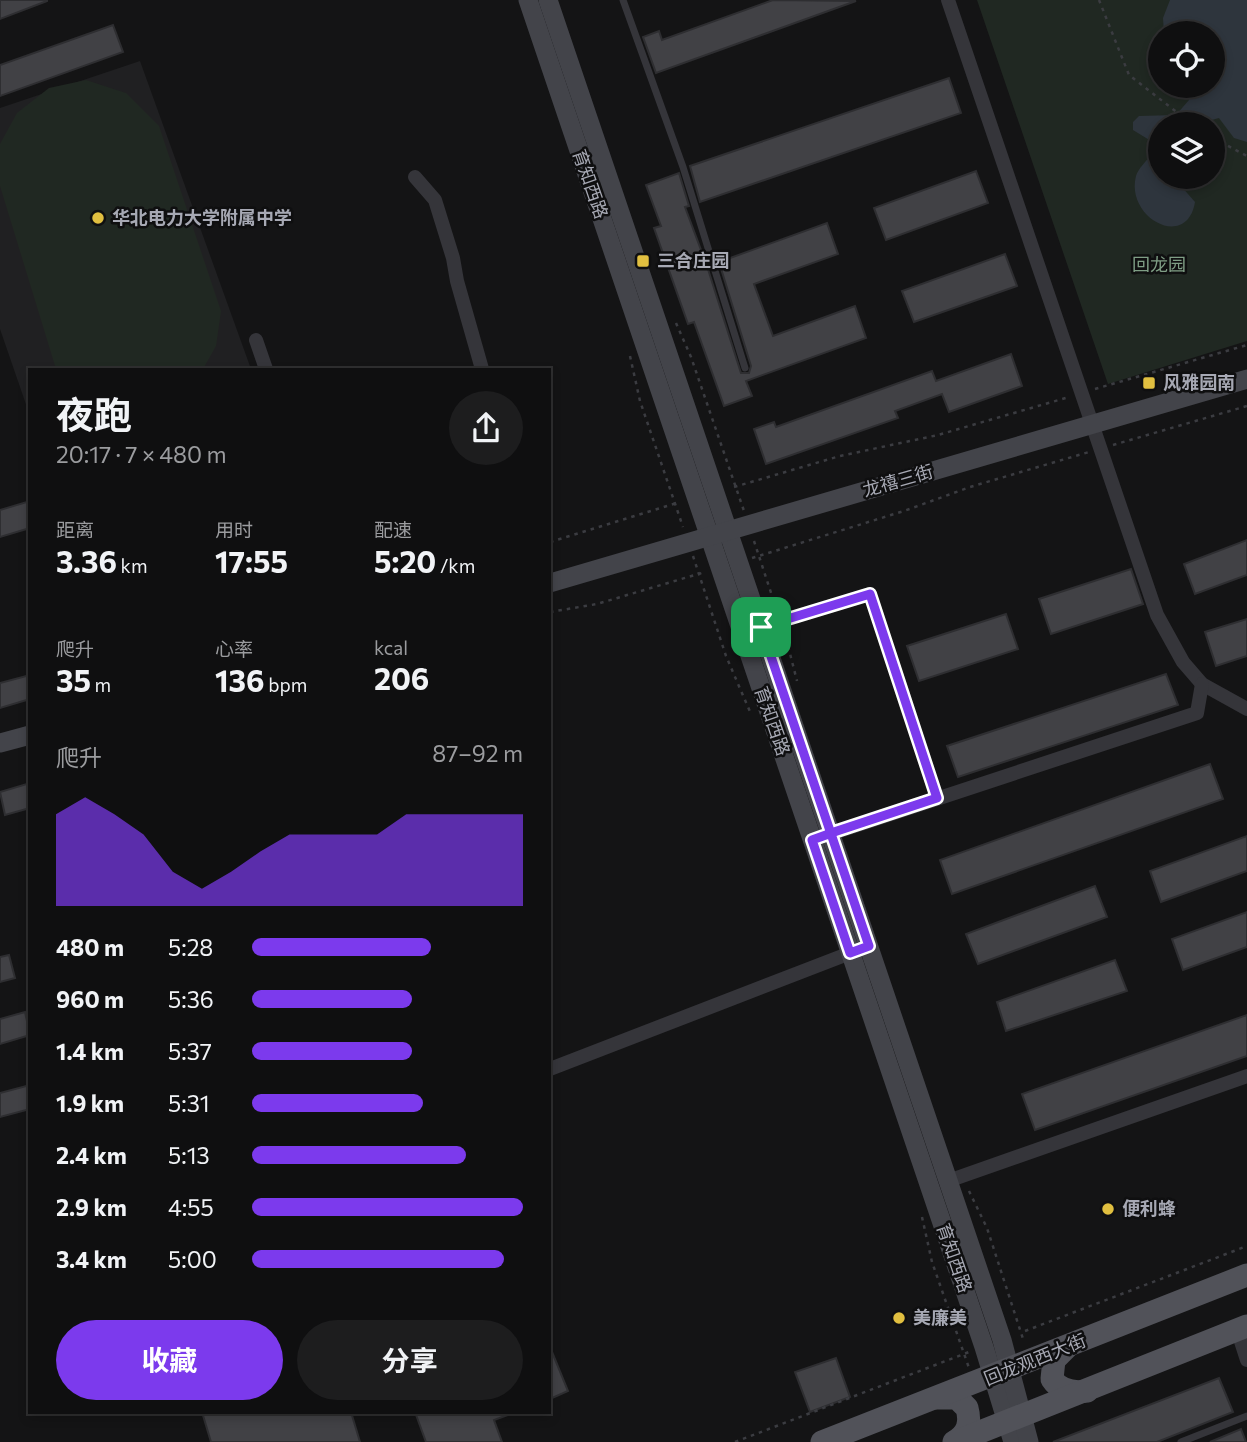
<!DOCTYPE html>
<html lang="zh">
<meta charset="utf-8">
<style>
:root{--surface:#0f0f10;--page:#1d1d1e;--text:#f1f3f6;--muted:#9b9c9f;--line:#2f2f30;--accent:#7c3aed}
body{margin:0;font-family:Commissioner,"Noto Sans SC",sans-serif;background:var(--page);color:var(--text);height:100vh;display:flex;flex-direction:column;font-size:26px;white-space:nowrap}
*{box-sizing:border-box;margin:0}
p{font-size:23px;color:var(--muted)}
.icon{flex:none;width:38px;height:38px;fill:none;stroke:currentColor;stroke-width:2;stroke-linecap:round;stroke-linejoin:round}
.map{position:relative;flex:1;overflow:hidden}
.details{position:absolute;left:28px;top:368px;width:523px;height:1046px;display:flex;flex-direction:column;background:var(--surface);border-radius:0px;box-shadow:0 4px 10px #0003,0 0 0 2px var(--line)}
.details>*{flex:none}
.tools{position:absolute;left:1148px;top:21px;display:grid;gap:14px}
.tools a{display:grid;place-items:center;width:77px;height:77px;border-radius:50%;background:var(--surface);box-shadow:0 4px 10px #0003,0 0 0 2px var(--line);font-size:35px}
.pin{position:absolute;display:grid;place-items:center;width:60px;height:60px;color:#fff;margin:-30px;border-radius:14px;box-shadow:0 4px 10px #0006}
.round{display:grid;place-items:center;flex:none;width:74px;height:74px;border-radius:37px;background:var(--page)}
.head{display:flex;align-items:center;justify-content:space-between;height:119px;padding:0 28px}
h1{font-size:38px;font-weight:700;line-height:52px}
.metrics{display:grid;grid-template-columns:repeat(3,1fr);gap:10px;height:119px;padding:7px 28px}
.metrics div{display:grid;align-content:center}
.metrics b{font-size:30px;font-weight:700}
.metrics small{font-size:19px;font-weight:400}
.metrics p{font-size:19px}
.chart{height:196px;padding:14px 28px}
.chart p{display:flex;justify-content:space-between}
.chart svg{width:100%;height:126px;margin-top:7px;fill:var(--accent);opacity:.7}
.primary-button{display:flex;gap:14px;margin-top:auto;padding:14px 28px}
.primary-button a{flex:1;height:80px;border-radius:42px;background:var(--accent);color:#fff;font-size:28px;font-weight:700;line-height:80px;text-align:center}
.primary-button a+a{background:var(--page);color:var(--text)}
ul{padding:0 28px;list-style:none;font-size:23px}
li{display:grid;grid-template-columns:112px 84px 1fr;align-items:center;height:52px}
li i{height:18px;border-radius:9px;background:var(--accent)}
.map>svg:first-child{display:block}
.built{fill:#202022}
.green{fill:#202822;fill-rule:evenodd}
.water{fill:#2e353d}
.building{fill:#414145;stroke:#2e2e31;stroke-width:2}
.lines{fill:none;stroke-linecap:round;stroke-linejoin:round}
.path{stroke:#3b3c41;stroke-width:2.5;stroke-dasharray:3.5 5;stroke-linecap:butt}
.lane{stroke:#35353a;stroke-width:7}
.street{stroke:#35353a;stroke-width:14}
.secondary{stroke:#43444a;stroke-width:19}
.primary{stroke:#515259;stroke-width:23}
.route-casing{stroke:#fff;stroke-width:14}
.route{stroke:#7c3aed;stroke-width:9}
.poi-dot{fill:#e1bf40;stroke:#0f0f10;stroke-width:2.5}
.labels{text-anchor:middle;stroke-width:5;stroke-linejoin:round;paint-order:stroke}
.street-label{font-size:18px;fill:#a7a9b4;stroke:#0f0f10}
.poi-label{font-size:18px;font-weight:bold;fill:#a7a9b4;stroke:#0f0f10;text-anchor:start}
.park-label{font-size:18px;fill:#7f9e85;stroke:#0f0f10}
</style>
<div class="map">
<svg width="1247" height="1442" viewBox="0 0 1247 1442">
<rect width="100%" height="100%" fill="#141415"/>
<path class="built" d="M140,61L251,369H30V416L0,329V108Z"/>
<g class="green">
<path d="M977,0H1247V341L1108,384ZM1160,33H1213V86H1160ZM1160,124H1213V177H1160Z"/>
<path d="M86,80L126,93L159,126L221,311L216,346L203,369H56L0,186V144L17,113L49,88Z"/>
</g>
<path class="water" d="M1170,0H1247V142L1234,138L1219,118L1197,124H1160V177H1173L1195,202C1187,251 1125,218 1136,176C1138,169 1147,160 1152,154L1151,141L1133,130V122L1139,116L1176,115L1189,100L1183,86H1213V33H1164L1163,18Z"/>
<g class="building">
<path d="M0,0H47V1L0,19Z"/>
<path d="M773,0L856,1L656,73L643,37L659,31L662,40Z"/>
<path d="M113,25L123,52L0,96V65Z"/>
<path d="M949,78L961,113L700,202L690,166Z"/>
<path d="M976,171L988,203L886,240L874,208Z"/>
<path d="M679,173L689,206L685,207L707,266L741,373H749L751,366L719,262L827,223L838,254L754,284L773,336L855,306L866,338L746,381L752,396L724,406L694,322L688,324L654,228L661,226L646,185Z"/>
<path d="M1005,254L1017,286L914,322L902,291Z"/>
<path d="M1011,354L1022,386L949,412L942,394L895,411L898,418L766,464L754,429L774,422L776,427L932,371L936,381Z"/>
<path d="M30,501V528L0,537V510Z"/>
<path d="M1247,540V575L1195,594L1184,564Z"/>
<path d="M1131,569L1143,604L1051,634L1039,599Z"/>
<path d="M1006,614L1018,649L919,681L907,646Z"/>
<path d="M1247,619V656L1216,666L1205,632Z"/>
<path d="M1166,674L1178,705L958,777L947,746Z"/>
<path d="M30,675V699L0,708V683Z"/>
<path d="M1210,764L1223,799L952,894L940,860Z"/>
<path d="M30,783V808L5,815L0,792Z"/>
<path d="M1247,836V871L1161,902L1150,871Z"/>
<path d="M1095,886L1107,917L978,964L966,934Z"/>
<path d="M1247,912V947L1183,970L1172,939Z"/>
<path d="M9,955L15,978L0,982V957Z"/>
<path d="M1115,960L1127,991L1006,1031L997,1002Z"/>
<path d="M25,1012L30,1035L0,1044V1019Z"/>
<path d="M1247,1015V1056L1035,1130L1022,1094Z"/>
<path d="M30,1085V1109L0,1117V1093Z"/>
<path d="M550,1347L568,1391L550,1399Z"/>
<path d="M836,1358L850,1397L810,1412L795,1372Z"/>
<path d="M1219,1378L1233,1412L1157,1442H1053Z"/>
<path d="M202,1412H351L360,1442H211Z"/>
<path d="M415,1412H513V1413L494,1420L502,1442H426Z"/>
<path d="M1241,1429L1246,1442H1210Z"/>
</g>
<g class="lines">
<g class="path">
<path d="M1099,0L1129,75L1192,124"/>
<path d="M1213,138L1247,156"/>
<path d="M676,323L691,357L744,511"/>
<path d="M630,356L640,401L683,527"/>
<path d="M1095,389L1247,345"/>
<path d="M1113,445L1247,406"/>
<path d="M734,487L840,456L938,435L1069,397"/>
<path d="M754,541L777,611"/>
<path d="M550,542L680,502"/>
<path d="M693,556L726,656L751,714"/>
<path d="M752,558L904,511L970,487L1089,452"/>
<path d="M550,612L597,604L705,572"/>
<path d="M784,630L797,681"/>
<path d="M969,1191L987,1228L1024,1342"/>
<path d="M922,1217L932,1262L969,1368"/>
<path d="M1025,1331L1247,1246"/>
<path d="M735,1442L969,1352"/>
</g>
<g class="lane">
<path d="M623,0L683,167L745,368"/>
<path d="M761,627L870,594L938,798"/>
<path d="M1181,1442L1247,1416"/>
</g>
<g class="street">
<path d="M948,0L1157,615L1183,662L1202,684L1247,709"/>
<path d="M415,177L435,200L453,258L457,281L482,369"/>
<path d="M256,340L266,369"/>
<path d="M824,836L1197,713L1202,684"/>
<path d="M550,1069L858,950"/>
<path d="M948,1181L1247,1076"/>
<path d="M1237,1329L1247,1360"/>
</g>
<g class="secondary">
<path d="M528,0L984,1347L1013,1442"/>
<path d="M548,0L1002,1340L1029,1442"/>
<path d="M550,583L1247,379"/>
<path d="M0,743L30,735"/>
</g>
<g class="primary">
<path d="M1067,1347L1054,1360L1052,1379C1060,1391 1073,1393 1087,1391"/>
<path d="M938,1398H957L967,1408C971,1423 968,1434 954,1442"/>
<path d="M822,1442L1247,1275"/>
<path d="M955,1442L1247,1326"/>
</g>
</g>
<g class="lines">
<defs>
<path id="route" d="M761,627C797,733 833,839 869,946L850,953L812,840L837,831L937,798L870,594L761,627"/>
</defs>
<use href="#route" class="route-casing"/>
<use href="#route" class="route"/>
</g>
<g class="poi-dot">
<circle cx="98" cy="218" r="7"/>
<rect x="636" y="254" width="14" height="14" rx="3.5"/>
<rect x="1142" y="376" width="14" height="14" rx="3.5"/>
<circle cx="1108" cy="1209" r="7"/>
<circle cx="899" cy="1318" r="7"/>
</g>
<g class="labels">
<g class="street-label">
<text transform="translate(590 184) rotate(71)" y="6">育知西路</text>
<text transform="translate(898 481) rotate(-16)" y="6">龙禧三街</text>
<text transform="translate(772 721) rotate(71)" y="6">育知西路</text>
<text transform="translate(954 1258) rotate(71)" y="6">育知西路</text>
<text transform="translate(1035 1360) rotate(-22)" y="6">回龙观西大街</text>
</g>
<g class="poi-label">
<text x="112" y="224">华北电力大学附属中学</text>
<text x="657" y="267">三合庄园</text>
<text x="1163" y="389">风雅园南</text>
<text x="1122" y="1215">便利蜂</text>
<text x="913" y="1324">美廉美</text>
</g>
<g class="park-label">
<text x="1159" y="271">回龙园</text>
</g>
</g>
</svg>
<div class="tools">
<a><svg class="icon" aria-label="locate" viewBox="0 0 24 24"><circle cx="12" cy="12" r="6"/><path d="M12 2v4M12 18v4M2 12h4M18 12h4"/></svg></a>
<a><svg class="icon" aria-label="layers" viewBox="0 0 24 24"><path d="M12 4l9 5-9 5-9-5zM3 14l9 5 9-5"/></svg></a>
</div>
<div class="pin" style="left:761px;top:627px;background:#1e9e55"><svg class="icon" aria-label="arrive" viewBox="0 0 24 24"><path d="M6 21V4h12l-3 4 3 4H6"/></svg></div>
<section class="details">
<div class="head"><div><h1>夜跑</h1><p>20:17 · 7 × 480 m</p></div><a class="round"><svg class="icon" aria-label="share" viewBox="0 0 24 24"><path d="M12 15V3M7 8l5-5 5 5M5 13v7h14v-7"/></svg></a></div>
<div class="metrics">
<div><p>距离</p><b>3.36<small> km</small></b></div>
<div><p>用时</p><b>17:55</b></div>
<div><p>配速</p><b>5:20<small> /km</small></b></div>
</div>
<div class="metrics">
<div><p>爬升</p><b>35<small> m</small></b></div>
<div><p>心率</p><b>136<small> bpm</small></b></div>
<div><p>kcal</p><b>206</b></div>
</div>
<div class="chart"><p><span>爬升</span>87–92 m</p>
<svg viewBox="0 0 160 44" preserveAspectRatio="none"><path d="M0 44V12L10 6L20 12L30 19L40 32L50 38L60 32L70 25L80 19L90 19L100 19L110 19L120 12L130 12L140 12L150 12L160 12V44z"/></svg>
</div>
<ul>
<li><b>480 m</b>5:28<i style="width:66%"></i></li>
<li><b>960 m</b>5:36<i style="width:59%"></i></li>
<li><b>1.4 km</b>5:37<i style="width:59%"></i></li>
<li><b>1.9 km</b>5:31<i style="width:63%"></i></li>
<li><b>2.4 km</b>5:13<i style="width:79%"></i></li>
<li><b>2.9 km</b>4:55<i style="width:100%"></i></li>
<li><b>3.4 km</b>5:00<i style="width:93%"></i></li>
</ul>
<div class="primary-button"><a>收藏</a><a>分享</a></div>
</section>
</div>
